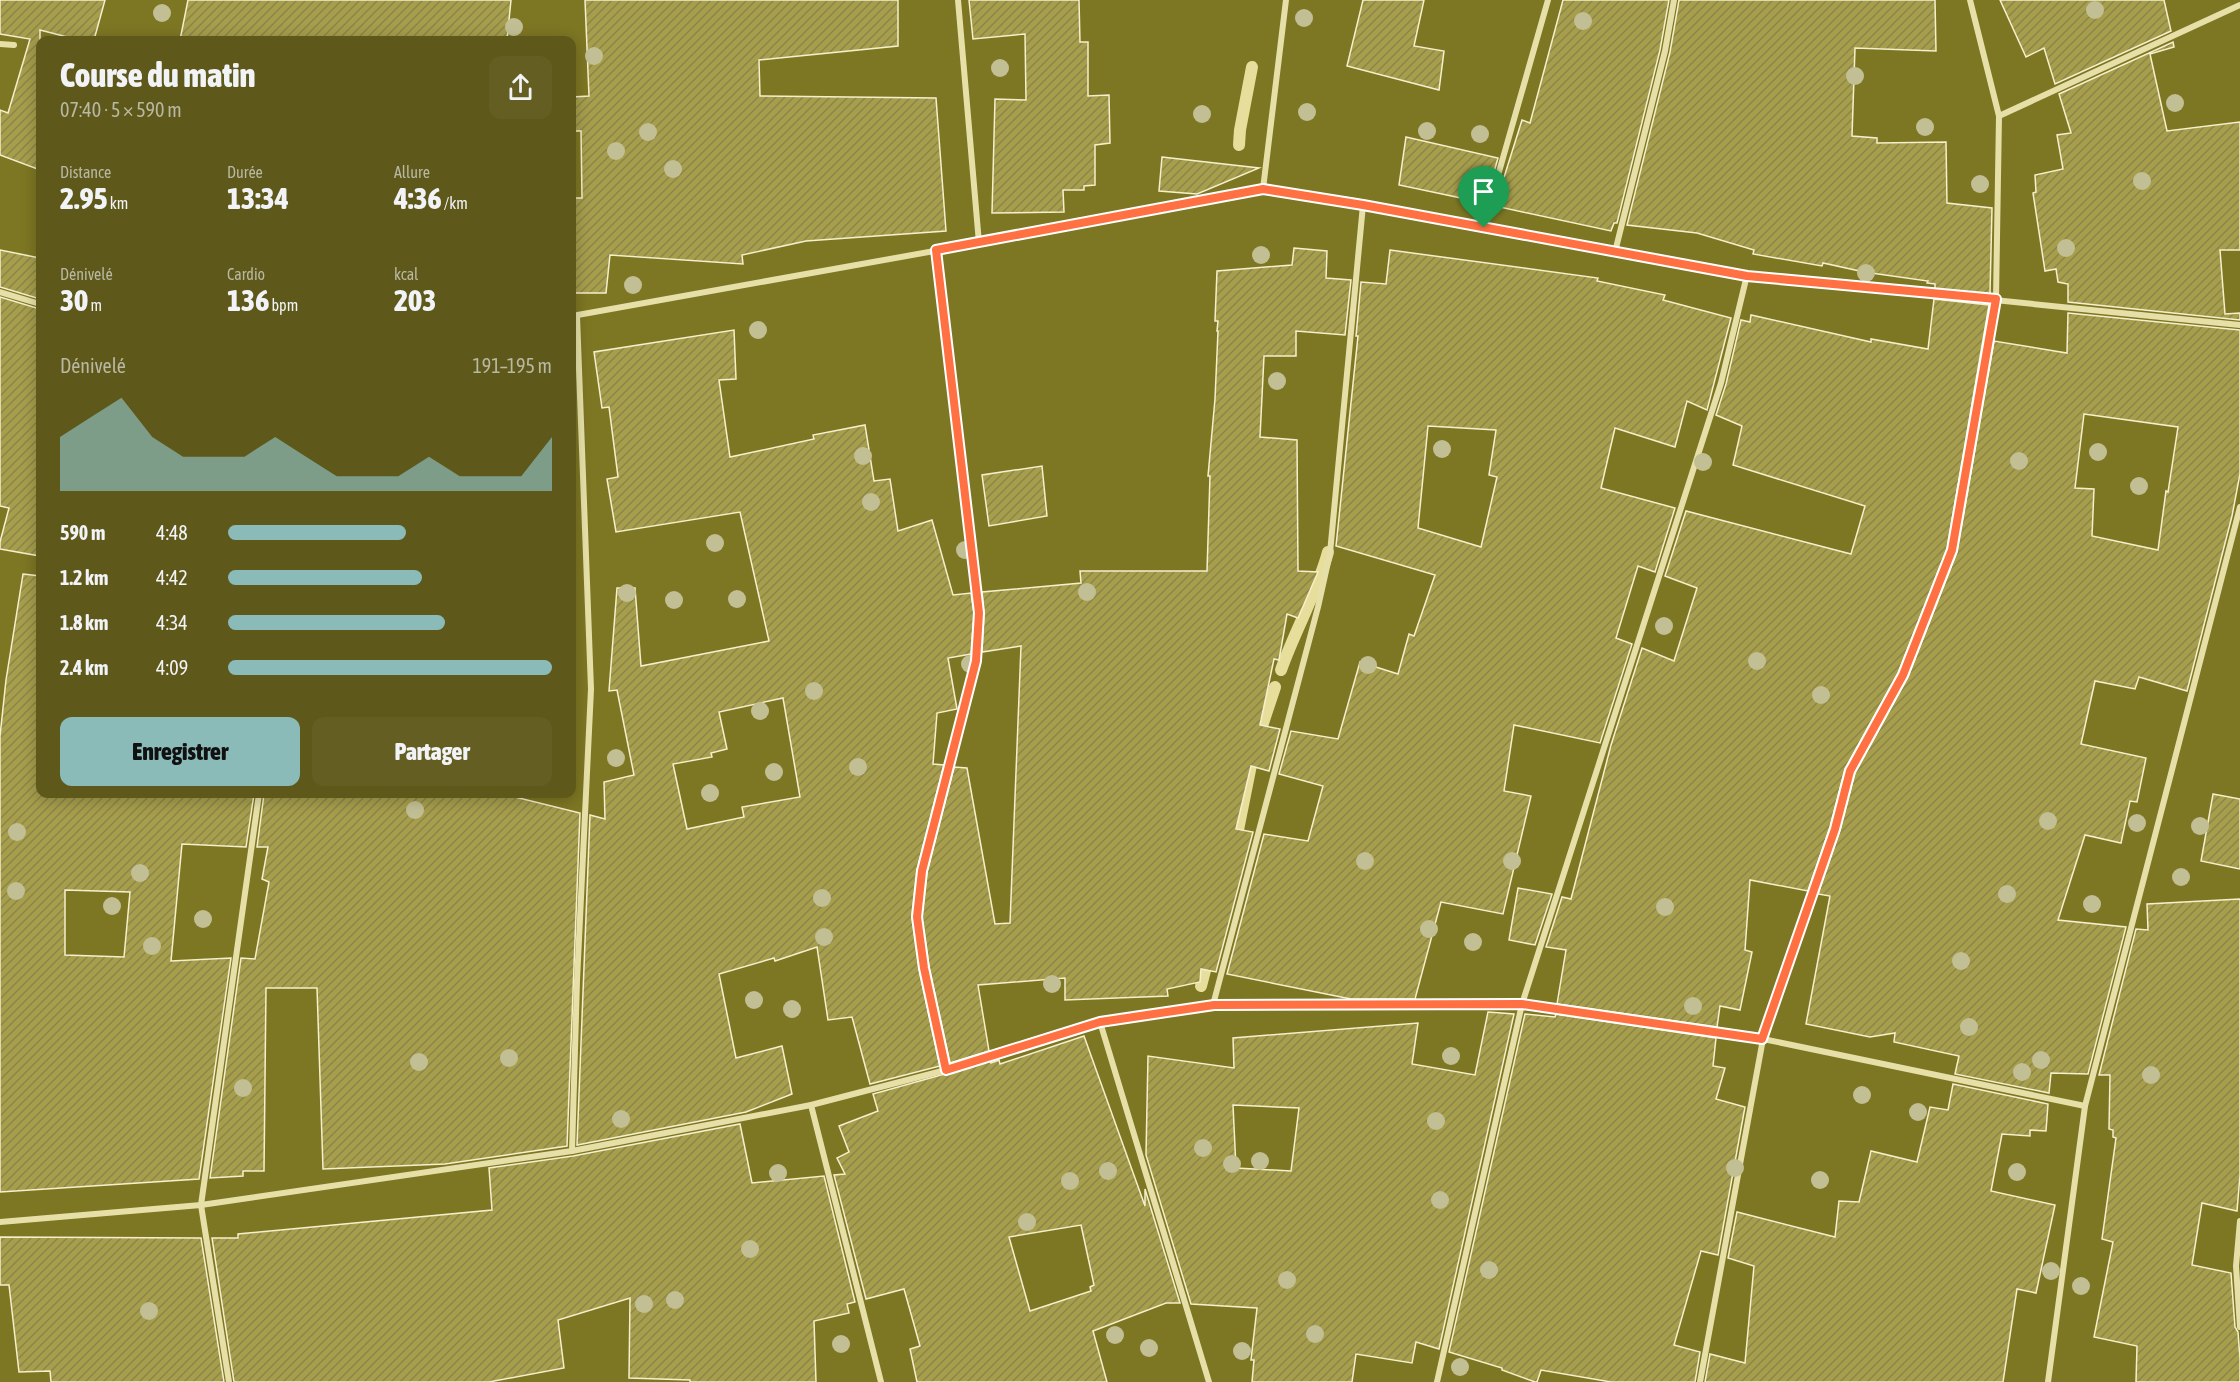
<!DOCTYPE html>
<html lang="fr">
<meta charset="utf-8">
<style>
:root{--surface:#5e581a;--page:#645e23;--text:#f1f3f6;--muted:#b9b8a2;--accent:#8bbbb9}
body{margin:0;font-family:"Asap Condensed",sans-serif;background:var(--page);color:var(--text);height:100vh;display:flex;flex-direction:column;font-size:22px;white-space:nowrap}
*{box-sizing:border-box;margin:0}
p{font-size:20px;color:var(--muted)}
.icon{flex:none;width:33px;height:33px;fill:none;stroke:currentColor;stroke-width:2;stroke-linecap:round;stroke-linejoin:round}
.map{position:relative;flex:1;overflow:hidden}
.details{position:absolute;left:36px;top:36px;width:540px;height:762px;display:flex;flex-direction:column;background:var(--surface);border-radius:12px;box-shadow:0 3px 15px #0003}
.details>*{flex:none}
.pin{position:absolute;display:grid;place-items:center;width:51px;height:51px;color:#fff;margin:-62px -26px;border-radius:50% 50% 50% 0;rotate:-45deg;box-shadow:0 0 6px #0007}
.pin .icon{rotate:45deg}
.round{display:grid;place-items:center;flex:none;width:63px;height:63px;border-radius:12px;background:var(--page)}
.headline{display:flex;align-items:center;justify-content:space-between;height:102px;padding:0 24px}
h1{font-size:33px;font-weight:800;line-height:45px}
.metrics{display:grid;grid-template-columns:repeat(3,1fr);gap:9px;height:102px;padding:6px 24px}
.metrics div{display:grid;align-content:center}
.metrics b{font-size:30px;font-weight:800}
.metrics small{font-size:16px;font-weight:400}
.metrics p{font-size:16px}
.chart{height:168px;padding:12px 24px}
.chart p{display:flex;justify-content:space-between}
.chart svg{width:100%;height:108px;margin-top:6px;fill:var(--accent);opacity:.7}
.cta{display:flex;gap:12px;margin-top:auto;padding:12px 24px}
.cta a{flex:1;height:69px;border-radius:12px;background:var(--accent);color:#111;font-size:24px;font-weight:800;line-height:69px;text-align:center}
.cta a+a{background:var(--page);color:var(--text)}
ul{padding:0 24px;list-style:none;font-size:20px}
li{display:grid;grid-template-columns:96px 72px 1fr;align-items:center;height:45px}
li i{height:15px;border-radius:8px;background:var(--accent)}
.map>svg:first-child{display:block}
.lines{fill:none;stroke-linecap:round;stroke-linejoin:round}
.stream{stroke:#e7de9c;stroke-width:12}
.building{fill:url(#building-hatch);stroke:#f5f0cb;stroke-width:1.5;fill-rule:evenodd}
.minor{stroke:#e6e0a8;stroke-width:6}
.tree{fill:#c3bf95}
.route-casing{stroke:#fff;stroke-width:12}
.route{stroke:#ff7043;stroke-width:8}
</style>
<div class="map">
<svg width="2240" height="1382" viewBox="0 0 2240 1382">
<defs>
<pattern id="building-hatch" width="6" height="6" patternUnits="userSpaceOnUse" patternTransform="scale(1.5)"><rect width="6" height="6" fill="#a69e4b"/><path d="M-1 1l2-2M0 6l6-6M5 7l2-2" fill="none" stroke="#8b854b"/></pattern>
</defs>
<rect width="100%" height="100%" fill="#7d7623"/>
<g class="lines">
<g class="stream">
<path d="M1239,145L1240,130L1252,67"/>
<path d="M1951,555L1966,508"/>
<path d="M1931,626L1937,596"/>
<path d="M1281,670C1295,630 1317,593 1328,552"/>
<path d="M1866,756L1881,724L1892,712"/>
<path d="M1843,813L1853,789"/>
<path d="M1235,845L1254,750L1275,687"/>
<path d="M1201,986L1209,955"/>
</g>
</g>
<g class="building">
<path d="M0,0H105L94,40H79L40,30V170L0,155V110L8,113L30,39L0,34Z"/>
<path d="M188,0H511L507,40H180Z"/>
<path d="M585,0H898V46L759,60L760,96L936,98L946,231L806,241L742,255L743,264L610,255L606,293H572V198H582L581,131H572V97L589,96Z"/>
<path d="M969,0H1079L1080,42H1088V96L1109,95L1110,143L1095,145V185L1084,186V190H1063L1064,212L992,213L995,99L1026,100L1025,34L973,39Z"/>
<path d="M1363,0H1424L1414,46L1444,51L1439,90L1347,66Z"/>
<path d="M1563,0H1669L1660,50L1617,223H1614L1611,231L1495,206L1522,120L1530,123Z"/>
<path d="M1679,0H1935L1936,51L1855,48L1852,136L1877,138V143L1946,142L1947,203L1992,208L1990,294L1935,289V284L1927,283L1928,281L1864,272L1823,263L1822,266L1753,254L1754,250L1697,233L1627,225L1670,52Z"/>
<path d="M2000,0H2164L2171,31L2055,84L2044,48L2026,57Z"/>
<path d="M2173,42L2174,47L2150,54L2167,131L2240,122V250H2220L2225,314L2240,313V320L2068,302V284L2058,282L2056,269L2045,271L2033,193L2036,192L2035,175L2063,169L2057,135L2071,133L2059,94Z"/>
<path d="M1406,137L1498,158L1485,203L1399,185Z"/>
<path d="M1162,157L1259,168L1197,194L1159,191Z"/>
<path d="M1294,248L1327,251L1326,278L1351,280L1345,335L1296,331V356H1264L1260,437L1297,440L1298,571L1318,572L1298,618L1287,614L1279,660L1274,659L1260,725L1280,729L1269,771L1251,766L1236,829L1253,832L1216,972L1201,969L1200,982L1167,989L1168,996L1065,1000V978L978,985L989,1051L950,1063L929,967L922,917L927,872L954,767L967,768L995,924L1010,923L1021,646L982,652L984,613L982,592L1081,583L1080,571H1207L1210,476H1208L1215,399L1218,331H1217L1218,321H1215L1217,271L1292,265Z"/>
<path d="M0,250L40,258V299L0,287Z"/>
<path d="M1390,250L1598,278L1597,281L1665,295L1663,300L1731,318L1707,410L1687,401L1675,447L1615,428L1601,488L1675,508L1655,572L1638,566L1616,638L1632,644L1600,743L1514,725L1504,791L1531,796L1503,914L1441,902L1415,999H1351L1227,974L1264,834L1308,841L1323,786L1279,774L1291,731L1338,739L1360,662L1398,674L1409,634L1414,636L1435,575L1336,546L1358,336H1356L1361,282L1386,284ZM1428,426L1496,430L1489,475L1497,477L1481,547L1418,528Z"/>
<path d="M0,297L40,309V556L0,549V542L9,508L0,506Z"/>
<path d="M1934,299L1989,305L1947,549L1898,673L1845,769L1830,827L1808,891L1750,880L1745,950L1752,952L1740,1010L1720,1006L1717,1027L1557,1004L1566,950L1546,947L1562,897L1571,899L1611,745L1642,648L1674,661L1697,588L1665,576L1686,511L1851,554L1865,506L1733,465L1742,426L1716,415L1726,384L1741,320L1750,322L1751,315L1871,342V339L1928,349Z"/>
<path d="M2068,313L2240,330V474L2232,516L2187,691L2139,677L2135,689L2095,681L2081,744L2146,758L2137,802L2130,801L2121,843L2085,835L2058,920L2126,927L2088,1074L2051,1073L2049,1093L1955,1074L1959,1056L1894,1042L1895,1033L1870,1037L1806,1024L1830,896L1818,894L1840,830L1855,773L1908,677L1957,552L1994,341L2067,353ZM2084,414L2178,427L2168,492L2166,491L2158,550L2092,536L2094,489L2075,488Z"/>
<path d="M734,330L736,379L719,380L730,457L814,439L813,435L865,425L874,481L890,479L898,531L932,520L953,595L971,593L974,613L971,654L948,658L957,709L937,713L933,764L944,765L917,870L912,916L919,969L940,1066L870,1084L852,1017L828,1020L817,947L775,961L774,958L719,974L736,1058L782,1046L792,1094L746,1112L577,1145L590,815L605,819L604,782L634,775L617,690L609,691L617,588H635L641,666L769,641L740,512L616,532L607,479L618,477L609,407L602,408L594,352ZM783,698L800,797L742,807L744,817L687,829L673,764L712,757L711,753L727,749L719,712Z"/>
<path d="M1042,466L1047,516L989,526L982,475Z"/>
<path d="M23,574L40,576V794L173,797L174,794H254L246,847L182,844L171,961L231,958L199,1179L0,1192V736L6,680ZM65,890L130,892L124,957L65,955Z"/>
<path d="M264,794H503L580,813L567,1146L445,1164L323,1169L317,988H266L264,1171H243V1176L210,1178L241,958L255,959L269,882L262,879L268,847H257Z"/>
<path d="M2213,794L2240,799V869L2201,861Z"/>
<path d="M1518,888L1552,894L1535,945L1509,940Z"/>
<path d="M2240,899V1175L2237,1211L2202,1203L2192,1265L2231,1273L2235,1327L2238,1332L2240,1359V1382H2136L2137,1346L2094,1337L2113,1242L2102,1239L2116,1138L2113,1137V1130L2109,1129L2110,1075H2099L2136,929L2148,930L2147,904Z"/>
<path d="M1488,1012L1514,1014L1439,1349L1416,1342L1412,1363L1356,1354L1352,1382H1252L1254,1360H1251L1257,1308L1191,1304L1146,1155L1148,1056L1234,1068L1233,1038L1418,1023L1412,1064L1475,1075ZM1233,1105L1299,1108L1291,1171L1236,1168Z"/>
<path d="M1525,1014L1555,1017L1556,1014L1716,1038L1713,1066L1725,1068L1716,1099L1745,1107L1718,1255L1701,1251L1674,1345L1700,1352L1695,1382H1611L1541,1370L1537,1382H1535L1502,1370V1368L1449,1352Z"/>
<path d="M1084,1036L1145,1206V1189L1180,1303H1166L1093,1331L1107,1382H917L910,1349L920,1346L904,1289L866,1299L834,1175L845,1174L837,1158L849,1152L839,1126L878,1111L873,1094L991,1061V1063L999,1060L1000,1064ZM1081,1225L1094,1285L1090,1287L1091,1291L1030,1311L1009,1237Z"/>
<path d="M1953,1084L2048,1104L2046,1131L2030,1130V1136L2002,1134L1991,1191L2055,1205L2036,1293L2017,1289L2003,1382H1705L1710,1354L1745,1363L1754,1266L1728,1258L1737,1212L1835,1237L1839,1201L1859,1202L1871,1151L1917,1162L1930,1107L1948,1110Z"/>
<path d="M740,1124L752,1183L824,1176L855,1302L847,1304L849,1313L814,1321L816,1382H690V1380L629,1378L630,1298L558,1320L564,1368L489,1382H234L212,1238H238V1234L492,1210L489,1168L573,1156Z"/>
<path d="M0,1237L201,1238L224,1382H51L50,1371L19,1372L9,1285H0Z"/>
</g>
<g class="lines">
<g class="minor">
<path d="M958,0L979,243"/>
<path d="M0,44L14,45"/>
<path d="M1999,116L2240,5"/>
<path d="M1263,189L1286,0"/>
<path d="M1483,228L1548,0"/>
<path d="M936,250L979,613L976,661L922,871L917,917L924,968L946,1070"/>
<path d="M1615,252L1665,51L1674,0"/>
<path d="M0,292L40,304"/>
<path d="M572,316L979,243L1263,189L1363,205L1747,275L2240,325"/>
<path d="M1213,1005L1318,607L1330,553L1363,205"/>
<path d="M1100,1022L1209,1382"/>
<path d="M811,1105L881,1382"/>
<path d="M572,1151L577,981L591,689L577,316"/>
<path d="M2240,1221L2236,1266L2240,1327"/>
<path d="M0,1222L201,1205L572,1151L811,1105L946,1070L1100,1022L1213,1005L1522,1004L1763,1039L2085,1106"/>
<path d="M229,1382L201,1205L259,794"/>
<path d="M1437,1382L1522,1004L1721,383L1747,275"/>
<path d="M1700,1382L1763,1039L1835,829L1850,771L1903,675L1952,550L1996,299L1999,116L1970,0"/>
<path d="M2048,1382L2085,1106L2240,507"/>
</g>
</g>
<g class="tree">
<circle cx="2095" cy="10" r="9"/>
<circle cx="162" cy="13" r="9"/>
<circle cx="1304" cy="18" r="9"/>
<circle cx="1583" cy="21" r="9"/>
<circle cx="514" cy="27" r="9"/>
<circle cx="594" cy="56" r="9"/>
<circle cx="1000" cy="68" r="9"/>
<circle cx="1855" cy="76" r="9"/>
<circle cx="2175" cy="103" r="9"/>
<circle cx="1307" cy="112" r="9"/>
<circle cx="1202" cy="114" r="9"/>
<circle cx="1925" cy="127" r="9"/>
<circle cx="1427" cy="131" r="9"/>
<circle cx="648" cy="132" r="9"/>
<circle cx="1480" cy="134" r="9"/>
<circle cx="616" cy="151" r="9"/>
<circle cx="673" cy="169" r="9"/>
<circle cx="2142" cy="181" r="9"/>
<circle cx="1980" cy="184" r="9"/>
<circle cx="2066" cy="248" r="9"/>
<circle cx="1261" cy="255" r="9"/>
<circle cx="1866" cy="273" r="9"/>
<circle cx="633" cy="285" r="9"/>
<circle cx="758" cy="330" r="9"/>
<circle cx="1277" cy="381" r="9"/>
<circle cx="1442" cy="449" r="9"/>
<circle cx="2098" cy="452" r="9"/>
<circle cx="863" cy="456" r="9"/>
<circle cx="2019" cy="461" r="9"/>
<circle cx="1703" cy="462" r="9"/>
<circle cx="2139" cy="486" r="9"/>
<circle cx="871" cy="502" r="9"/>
<circle cx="715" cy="543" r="9"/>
<circle cx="965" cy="550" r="9"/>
<circle cx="1087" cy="592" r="9"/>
<circle cx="627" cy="593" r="9"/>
<circle cx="737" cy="599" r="9"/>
<circle cx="674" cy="600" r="9"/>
<circle cx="1664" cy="626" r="9"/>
<circle cx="1757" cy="661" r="9"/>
<circle cx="970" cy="664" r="9"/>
<circle cx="1368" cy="665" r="9"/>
<circle cx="814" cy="691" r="9"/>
<circle cx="1821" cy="695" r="9"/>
<circle cx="760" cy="711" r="9"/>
<circle cx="616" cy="758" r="9"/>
<circle cx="858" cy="767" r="9"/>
<circle cx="774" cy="772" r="9"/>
<circle cx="710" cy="793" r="9"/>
<circle cx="415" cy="810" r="9"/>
<circle cx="2048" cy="821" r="9"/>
<circle cx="2137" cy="823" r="9"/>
<circle cx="2200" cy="826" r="9"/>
<circle cx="17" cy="832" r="9"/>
<circle cx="1365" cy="861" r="9"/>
<circle cx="1512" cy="861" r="9"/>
<circle cx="140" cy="873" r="9"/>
<circle cx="2181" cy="877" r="9"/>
<circle cx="16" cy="891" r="9"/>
<circle cx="2007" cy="894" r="9"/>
<circle cx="822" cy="898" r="9"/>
<circle cx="2092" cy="904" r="9"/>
<circle cx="112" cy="906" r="9"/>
<circle cx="1665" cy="907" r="9"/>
<circle cx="203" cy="919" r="9"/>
<circle cx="1429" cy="929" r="9"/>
<circle cx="824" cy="937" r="9"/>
<circle cx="1473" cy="942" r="9"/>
<circle cx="152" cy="946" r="9"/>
<circle cx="1961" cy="961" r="9"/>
<circle cx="1052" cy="984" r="9"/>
<circle cx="754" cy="1000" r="9"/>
<circle cx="1693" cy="1006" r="9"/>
<circle cx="792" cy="1009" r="9"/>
<circle cx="1969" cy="1027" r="9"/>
<circle cx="1451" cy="1056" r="9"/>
<circle cx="509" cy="1058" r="9"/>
<circle cx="2041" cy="1060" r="9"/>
<circle cx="419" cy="1062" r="9"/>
<circle cx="2022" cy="1072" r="9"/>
<circle cx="2151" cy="1075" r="9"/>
<circle cx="243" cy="1088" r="9"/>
<circle cx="1862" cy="1095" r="9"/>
<circle cx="1918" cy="1112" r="9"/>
<circle cx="621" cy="1119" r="9"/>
<circle cx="1436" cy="1121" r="9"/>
<circle cx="1203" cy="1148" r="9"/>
<circle cx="1260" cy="1161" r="9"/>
<circle cx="1232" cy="1164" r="9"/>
<circle cx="1735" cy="1168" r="9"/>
<circle cx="1108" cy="1171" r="9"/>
<circle cx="2017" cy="1172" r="9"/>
<circle cx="778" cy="1173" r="9"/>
<circle cx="1820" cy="1180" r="9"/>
<circle cx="1070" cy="1181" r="9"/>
<circle cx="1440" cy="1200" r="9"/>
<circle cx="1027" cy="1222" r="9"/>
<circle cx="750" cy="1249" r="9"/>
<circle cx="1489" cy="1270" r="9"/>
<circle cx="2051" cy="1271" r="9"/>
<circle cx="1287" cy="1280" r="9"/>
<circle cx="2081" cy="1286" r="9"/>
<circle cx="675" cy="1300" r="9"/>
<circle cx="644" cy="1304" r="9"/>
<circle cx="149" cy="1311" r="9"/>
<circle cx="1315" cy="1334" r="9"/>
<circle cx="1115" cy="1335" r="9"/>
<circle cx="841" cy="1344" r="9"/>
<circle cx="1149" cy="1348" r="9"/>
<circle cx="1242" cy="1351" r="9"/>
<circle cx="1460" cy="1367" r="9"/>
</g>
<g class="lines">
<defs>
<path id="route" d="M1263,189L1363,205L1747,276L1996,299L1952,550L1903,675L1850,771L1835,829L1762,1039L1522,1004L1214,1005L1100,1022L946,1070L924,968L917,917L922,871L976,661L979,613L936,250Z"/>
</defs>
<use href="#route" class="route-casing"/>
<use href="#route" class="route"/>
</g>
</svg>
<div class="pin" style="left:1484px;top:228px;background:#1e9e55"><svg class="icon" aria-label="arrive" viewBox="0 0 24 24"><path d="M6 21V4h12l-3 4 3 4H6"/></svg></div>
<section class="details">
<div class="headline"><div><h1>Course du matin</h1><p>07:40 · 5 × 590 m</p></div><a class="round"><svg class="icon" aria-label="share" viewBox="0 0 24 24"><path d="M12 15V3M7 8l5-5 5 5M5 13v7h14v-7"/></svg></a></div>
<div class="metrics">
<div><p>Distance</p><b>2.95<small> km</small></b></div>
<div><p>Durée</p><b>13:34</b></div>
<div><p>Allure</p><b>4:36<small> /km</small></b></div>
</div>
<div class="metrics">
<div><p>Dénivelé</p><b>30<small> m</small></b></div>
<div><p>Cardio</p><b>136<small> bpm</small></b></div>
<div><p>kcal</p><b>203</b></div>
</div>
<div class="chart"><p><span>Dénivelé</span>191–195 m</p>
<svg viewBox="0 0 160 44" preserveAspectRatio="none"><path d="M0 44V22L10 14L20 6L30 22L40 30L50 30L60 30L70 22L80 30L90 38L100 38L110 38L120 30L130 38L140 38L150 38L160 22V44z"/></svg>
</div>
<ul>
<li><b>590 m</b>4:48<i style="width:55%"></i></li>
<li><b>1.2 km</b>4:42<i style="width:60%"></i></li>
<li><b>1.8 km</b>4:34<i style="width:67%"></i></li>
<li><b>2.4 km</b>4:09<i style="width:100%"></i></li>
</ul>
<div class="cta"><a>Enregistrer</a><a>Partager</a></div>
</section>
</div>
